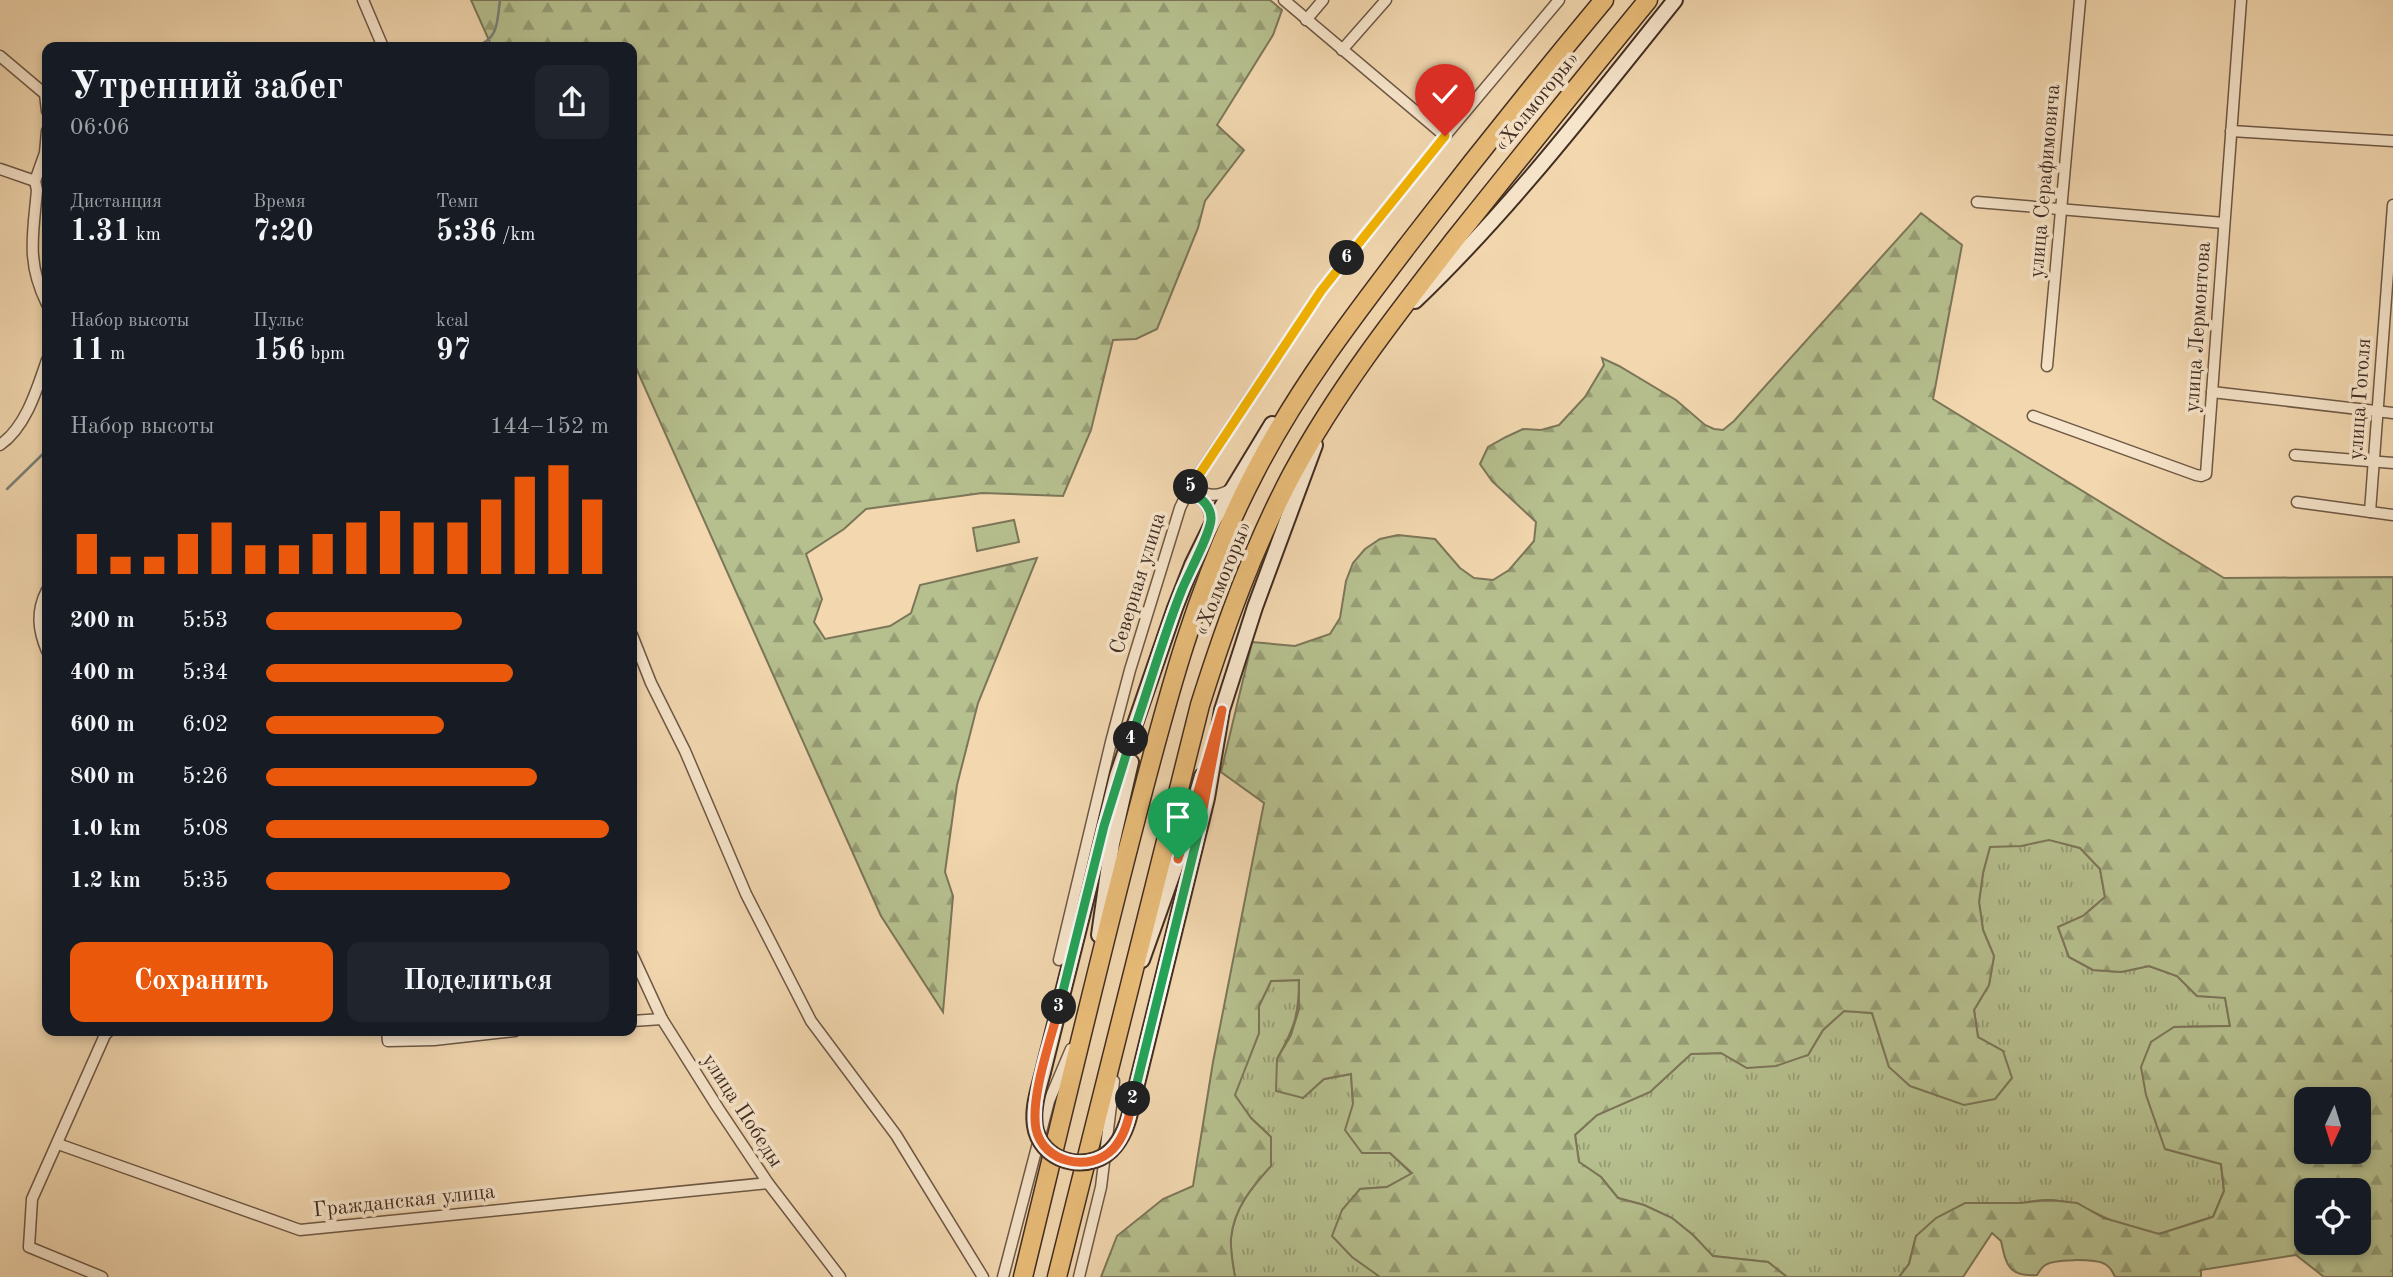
<!DOCTYPE html>
<html lang="ru">
<meta charset="utf-8">
<style>
:root{--surface:#171b24;--page:#20242c;--text:#f1f3f6;--muted:#9ea1a6;--accent:#ea580c}
body{margin:0;font-family:"Old Standard TT",serif;background:var(--page);color:var(--text);height:100vh;display:flex;flex-direction:column;font-size:26px;white-space:nowrap}
*{box-sizing:border-box;margin:0}
p{font-size:23px;color:var(--muted)}
.icon{flex:none;width:38px;height:38px;fill:none;stroke:currentColor;stroke-width:2;stroke-linecap:round;stroke-linejoin:round}
.map{position:relative;flex:1;overflow:hidden}
.drawer{position:absolute;left:42px;top:42px;width:595px;height:994px;display:flex;flex-direction:column;background:var(--surface);border-radius:14px;box-shadow:0 4px 10px #0003}
.drawer>*{flex:none}
.needle{width:46px;rotate:184deg}
.buttons{position:absolute;left:2294px;top:1087px;display:grid;gap:14px}
.buttons a{display:grid;place-items:center;width:77px;height:77px;border-radius:14px;background:var(--surface);box-shadow:0 4px 10px #0003;font-size:35px}
.pin{position:absolute;display:grid;place-items:center;width:60px;height:60px;color:#fff;margin:-72px -30px;border-radius:50% 50% 50% 0;rotate:-45deg;box-shadow:0 0 7px #0007}
.pin .icon{rotate:45deg}
.km{position:absolute;width:35px;height:35px;margin:-18px;border-radius:50%;background:#222;color:#fff;font-size:19px;line-height:35px;text-align:center}
.round{display:grid;place-items:center;flex:none;width:74px;height:74px;border-radius:14px;background:var(--page)}
.overview{display:flex;align-items:center;justify-content:space-between;height:119px;padding:0 28px}
h1{font-size:38px;font-weight:600;line-height:52px}
.figures{display:grid;grid-template-columns:repeat(3,1fr);gap:10px;height:119px;padding:7px 28px}
.figures div{display:grid;align-content:center}
.figures b{font-size:30px;font-weight:600}
.figures small{font-size:19px;font-weight:400}
.figures p{font-size:19px}
.chart{height:196px;padding:14px 28px}
.chart p{display:flex;justify-content:space-between}
.chart svg{width:100%;height:126px;margin-top:7px;stroke:var(--accent);stroke-width:6}
.button{display:flex;gap:14px;margin-top:auto;padding:14px 28px}
.button a{flex:1;height:80px;border-radius:14px;background:var(--accent);color:#fff;font-size:28px;font-weight:600;line-height:80px;text-align:center}
.button a+a{background:var(--page);color:var(--text)}
ul{padding:0 28px;list-style:none;font-size:23px}
li{display:grid;grid-template-columns:112px 84px 1fr;align-items:center;height:52px}
li i{height:18px;border-radius:9px;background:var(--accent)}
.map>svg:first-child{display:block}
.grass{fill:url(#grass-tufts);stroke:#7c7658;stroke-width:2}
.forest{fill:url(#forest-firs);stroke:#7c7658;stroke-width:2;fill-rule:evenodd}
.garden{fill:#b6bf8e;stroke:#7c7658;stroke-width:2}
.lines{fill:none;stroke-linecap:round;stroke-linejoin:round}
.stream{stroke:#798079;stroke-width:2.5}
.street-casing{stroke:#6e5845;stroke-width:13}
.secondary-casing{stroke:#422d22;stroke-width:18}
.highway-casing{stroke:#422d22;stroke-width:21}
.street{stroke:#f7e5cb;stroke-width:10}
.secondary{stroke:#f7e5cb;stroke-width:14}
.highway{stroke:#e9bc78;stroke-width:18}
.secondary-bridge-casing{stroke:#422d22;stroke-width:18;stroke-linecap:butt}
.secondary-bridge{stroke:#f7e5cb;stroke-width:14}
.split-1-casing{stroke:#fff;stroke-width:14}
.split-2-casing{stroke:#fff;stroke-width:14}
.split-3-casing{stroke:#fff;stroke-width:14}
.split-4-casing{stroke:#fff;stroke-width:14}
.split-5-casing{stroke:#fff;stroke-width:14}
.split-6-casing{stroke:#fff;stroke-width:14}
.split-7-casing{stroke:#fff;stroke-width:14}
.split-1{stroke:#f0652b;stroke-width:9}
.split-2{stroke:#22a559;stroke-width:9}
.split-3{stroke:#f0652b;stroke-width:9}
.split-4{stroke:#22a559;stroke-width:9}
.split-5{stroke:#22a559;stroke-width:9}
.split-6{stroke:#f5b400;stroke-width:9}
.split-7{stroke:#f5b400;stroke-width:9}
.labels{text-anchor:middle;stroke-width:7;stroke-linejoin:round;paint-order:stroke}
.street-label{font-size:21px;fill:#422d22;stroke:#f7e5cb}
</style>
<div class="map">
<svg width="2393" height="1277" viewBox="0 0 2393 1277">
<defs>
<pattern id="grass-tufts" width="24" height="20" patternUnits="userSpaceOnUse" patternTransform="scale(1.75)"><rect width="24" height="20" fill="#b6bf8e"/><path d="M3 7l-1-3M5 7V3M7 7l1-3M15 17l-1-3M17 17v-4M19 17l1-3" fill="none" stroke="#969c74"/></pattern>
<pattern id="forest-firs" width="22" height="20" patternUnits="userSpaceOnUse" patternTransform="scale(1.75)"><rect width="22" height="20" fill="#b6bf8e"/><path d="M5 1l3.5 6h-7zM16 11l3.5 6h-7z" fill="#969c74"/></pattern>
</defs>
<rect width="100%" height="100%" fill="#f2d7af"/>
<filter id="stains"><feTurbulence type="fractalNoise" baseFrequency=".00286" numOctaves="4"/><feColorMatrix values="0 0 0 0 .2 0 0 0 0 .09 0 0 0 0 .02 0 0 0 .5 -.17"/></filter>
<radialGradient id="worn" r=".72"><stop offset=".6" stop-color="#630" stop-opacity="0"/><stop offset="1" stop-color="#630" stop-opacity=".3"/></radialGradient>
<g class="grass">
<path d="M2049,839L2080,848L2100,869L2105,897L2083,916L2058,927L2069,957L2093,970L2121,972L2149,966L2177,976L2197,996L2225,997L2230,1026L2174,1027L2165,1149L2221,1164L2224,1191L2213,1217C2202,1219 2164,1234 2157,1234C2118,1232 2088,1201 2050,1200C2015,1199 1952,1225 1916,1236L1909,1264L1899,1277H1787L1768,1262L1712,1256L1693,1235L1672,1218L1644,1205L1618,1198L1601,1177L1579,1162L1575,1135L1597,1115L1650,1092L1691,1054L1721,1053L1747,1068L1808,1055L1823,1030L1844,1011L1872,1013L1889,1067L2003,1051L1978,1037L1974,1010L1989,985L1994,956L1983,930L1979,902L1983,873L1990,846H2021Z"/>
<path d="M1299,980C1299,1015 1294,1029 1277,1059L1303,1098L1324,1079L1351,1074L1353,1104L1390,1153L1412,1174L1387,1187L1360,1189L1376,1274L1380,1277H1235C1233,1265 1230,1250 1231,1238C1234,1208 1252,1187 1271,1165V1137L1251,1118L1234,1095L1259,1033V1006L1271,981Z"/>
</g>
<g class="forest">
<path d="M471,0H1270L1282,10L1273,35L1217,125L1244,150L1205,201L1198,228L1157,329L1136,339L1113,340L1091,430L1063,496L982,493L866,509L844,529L806,554L822,599L814,622L825,639L890,626L911,613L920,585L1037,558L978,703L957,785L945,872L953,896L943,1012L881,916L632,359V47H492Z"/>
<path d="M1921,213L1962,245L1933,399L2224,578L2393,577V1277H2324L2296,1255L2201,1270V1277H2115C2113,1272 2110,1267 2105,1264C2095,1259 2053,1258 2044,1266C2041,1268 2039,1272 2037,1275C2008,1277 2006,1264 2001,1241L1992,1233L1963,1277H1899L1909,1264L1916,1236L1936,1218L1965,1203H2021L2049,1200L2077,1203L2104,1218L2159,1234L2213,1217L2224,1191L2221,1164L2165,1149L2146,1095L2141,1067L2151,1042L2174,1027L2230,1026L2225,998L2197,996L2177,976L2149,966L2121,972L2093,970L2069,957L2058,927L2083,916L2105,897L2100,869L2080,848L2049,840L2021,846L1990,847L1983,873L1979,902L1983,930L1994,956L1989,985L1974,1010L1978,1037L2003,1051L2012,1078L1995,1099L1964,1105L1910,1086L1889,1067L1872,1013L1844,1011L1823,1030L1808,1055L1776,1066L1747,1068L1721,1053L1691,1054L1650,1092L1597,1115L1575,1135L1579,1162L1601,1177L1618,1198L1644,1205L1672,1218L1693,1235L1713,1256L1768,1262L1787,1277H1380L1352,1257L1332,1236L1342,1210L1360,1189L1387,1187L1412,1173L1390,1153H1362L1345,1130L1353,1104L1351,1074L1324,1079L1303,1098L1276,1091L1277,1059L1291,1035L1299,1009V980L1271,981L1259,1006V1033L1235,1095L1251,1118L1271,1137V1166C1252,1187 1234,1208 1231,1238C1230,1250 1233,1265 1235,1277H1101L1117,1236L1163,1199L1193,1186L1213,1062L1264,803L1221,772L1252,642L1295,646L1330,634L1340,618L1346,581L1353,563L1365,549L1380,539L1398,535L1435,539L1460,568L1474,578L1493,580L1509,570L1534,541L1536,522L1492,481L1480,464L1488,447L1506,437L1523,429L1541,430L1559,425L1585,397L1604,365L1602,358L1619,366L1676,400L1705,425L1714,429L1723,430L1734,421ZM2306,1099H2359V1152H2306ZM2306,1190H2359V1242H2306Z"/>
</g>
<path class="garden" d="M1014,520L1019,542L977,551L973,528Z"/>
<g class="lines">
<g class="stream">
<path d="M474,47C499,40 497,22 500,0"/>
<path d="M7,489L47,450"/>
</g>
<defs>
<g id="street">
<path d="M363,0L383,47"/>
<path d="M1284,0L1445,136"/>
<path d="M1306,20L1323,0"/>
<path d="M1342,50L1386,0"/>
<path d="M0,56L45,94L47,111"/>
<path d="M2231,131L2393,141"/>
<path d="M0,169L35,181"/>
<path d="M35,181L37,190C33,235 26,262 47,304"/>
<path d="M35,181L45,153L47,131"/>
<path d="M1977,202L2224,223"/>
<path d="M2047,366L2080,0"/>
<path d="M2212,392L2393,413"/>
<path d="M2033,416L2196,475L2201,476L2206,474L2241,0"/>
<path d="M0,445C26,427 37,389 47,360"/>
<path d="M2295,455L2393,463"/>
<path d="M1189,489C1202,500 1213,507 1210,525"/>
<path d="M1193,490C1209,495 1217,498 1231,489"/>
<path d="M2297,502L2393,515"/>
<path d="M2370,512L2393,205"/>
<path d="M47,590C36,611 38,630 47,651"/>
<path d="M632,635L651,683L685,751L746,894L811,1021L896,1135L983,1277"/>
<path d="M632,954L662,1019L718,1108L768,1183L840,1277"/>
<path d="M1059,960L1111,742L1130,670L1180,508L1189,489L1321,291L1445,136L1559,0"/>
<path d="M632,1021L662,1019"/>
<path d="M387,1031L388,1041L434,1040L515,1031"/>
<path d="M58,1144L300,1230L768,1183"/>
<path d="M102,1277L29,1247L32,1199L105,1035L109,1031"/>
<path d="M1003,1277L1049,1101L1071,1049"/>
<path d="M1079,1277L1101,1187L1114,1081"/>
</g>
<g id="secondary">
<path d="M1415,301C1511,209 1592,103 1675,0"/>
<path d="M1099,935L1112,844L1131,762"/>
<path d="M1142,960L1178,859L1202,776"/>
<path d="M1043,1072L1117,776L1175,608L1192,565L1215,518L1272,424"/>
<path d="M1134,1096L1207,798L1222,710L1255,607L1315,445"/>
</g>
<g id="highway">
<path d="M1023,1277C1058,1133 1092,989 1129,845C1162,718 1193,590 1255,472C1299,387 1353,317 1411,241C1474,159 1538,79 1604,0"/>
<path d="M1057,1277L1200,705C1225,626 1253,548 1292,474C1338,389 1396,315 1455,239C1519,159 1583,79 1648,0"/>
</g>
</defs>
<use href="#street" class="street-casing"/>
<use href="#secondary" class="secondary-casing"/>
<use href="#highway" class="highway-casing"/>
<use href="#street" class="street"/>
<use href="#secondary" class="secondary"/>
<use href="#highway" class="highway"/>
<defs>
<path id="secondary-bridge" d="M1043,1072C1038,1091 1031,1112 1036,1131C1046,1166 1094,1173 1115,1146C1127,1131 1130,1114 1134,1096"/>
</defs>
<use href="#secondary-bridge" class="secondary-bridge-casing"/>
<use href="#secondary-bridge" class="secondary-bridge"/>
</g>
<g class="lines">
<defs>
<path id="split-1" d="M1178,859L1222,710L1199,830"/>
<path id="split-2" d="M1133,1099L1199,830"/>
<path id="split-3" d="M1059,1007C1051,1039 1030,1097 1036,1129C1043,1163 1090,1173 1113,1149C1126,1135 1129,1116 1133,1099"/>
<path id="split-4" d="M1059,1007L1104,826L1131,739"/>
<path id="split-5" d="M1131,739C1148,691 1162,640 1181,592C1187,576 1212,531 1211,518C1211,505 1199,497 1189,489L1191,487"/>
<path id="split-6" d="M1191,487L1321,291L1347,258"/>
<path id="split-7" d="M1347,258L1445,136"/>
</defs>
<use href="#split-1" class="split-1-casing"/>
<use href="#split-2" class="split-2-casing"/>
<use href="#split-3" class="split-3-casing"/>
<use href="#split-4" class="split-4-casing"/>
<use href="#split-5" class="split-5-casing"/>
<use href="#split-6" class="split-6-casing"/>
<use href="#split-7" class="split-7-casing"/>
<use href="#split-1" class="split-1"/>
<use href="#split-2" class="split-2"/>
<use href="#split-3" class="split-3"/>
<use href="#split-4" class="split-4"/>
<use href="#split-5" class="split-5"/>
<use href="#split-6" class="split-6"/>
<use href="#split-7" class="split-7"/>
</g>
<g class="labels">
<g class="street-label">
<text transform="translate(1536 101) rotate(-51)" y="7">«Холмогоры»</text>
<text transform="translate(2044 181) rotate(-85)" y="7">улица Серафимовича</text>
<text transform="translate(2197 327) rotate(-86)" y="7">улица Лермонтова</text>
<text transform="translate(2359 399) rotate(-86)" y="7">улица Гоголя</text>
<text transform="translate(1222 578) rotate(-68)" y="7">«Холмогоры»</text>
<text transform="translate(1137 583) rotate(-73)" y="7">Северная улица</text>
<text transform="translate(743 1110) rotate(57)" y="7">улица Победы</text>
<text transform="translate(404 1200) rotate(-6)" y="7">Гражданская улица</text>
</g>
</g>
<rect width="100%" height="100%" filter="url(#stains)"/>
<rect width="100%" height="100%" fill="url(#worn)"/>
</svg>
<div class="buttons">
<a><svg class="needle" viewBox="-14 -14 28 28"><path d="M0-13l5 13h-10z" fill="#e53935"/><path d="M0 13l5-13h-10z" fill="#9ea1a6"/></svg></a>
<a><svg class="icon" aria-label="locate" viewBox="0 0 24 24"><circle cx="12" cy="12" r="6"/><path d="M12 2v4M12 18v4M2 12h4M18 12h4"/></svg></a>
</div>
<div class="pin" style="left:1178px;top:859px;background:#1e9e55"><svg class="icon" aria-label="arrive" viewBox="0 0 24 24"><path d="M6 21V4h12l-3 4 3 4H6"/></svg></div>
<div class="pin" style="left:1445px;top:136px;background:#d93025"><svg class="icon" aria-label="check" viewBox="0 0 24 24"><path d="M5 12l5 5 9-10"/></svg></div>
<b class="km" style="left:1133px;top:1099px">2</b>
<b class="km" style="left:1059px;top:1007px">3</b>
<b class="km" style="left:1131px;top:739px">4</b>
<b class="km" style="left:1191px;top:487px">5</b>
<b class="km" style="left:1347px;top:258px">6</b>
<section class="drawer">
<div class="overview"><div><h1>Утренний забег</h1><p>06:06</p></div><a class="round"><svg class="icon" aria-label="share" viewBox="0 0 24 24"><path d="M12 15V3M7 8l5-5 5 5M5 13v7h14v-7"/></svg></a></div>
<div class="figures">
<div><p>Дистанция</p><b>1.31<small> km</small></b></div>
<div><p>Время</p><b>7:20</b></div>
<div><p>Темп</p><b>5:36<small> /km</small></b></div>
</div>
<div class="figures">
<div><p>Набор высоты</p><b>11<small> m</small></b></div>
<div><p>Пульс</p><b>156<small> bpm</small></b></div>
<div><p>kcal</p><b>97</b></div>
</div>
<div class="chart"><p><span>Набор высоты</span>144–152 m</p>
<svg viewBox="0 0 160 44" preserveAspectRatio="none"><path d="M5 44V30M15 44V38M25 44V38M35 44V30M45 44V26M55 44V34M65 44V34M75 44V30M85 44V26M95 44V22M105 44V26M115 44V26M125 44V18M135 44V10M145 44V6M155 44V18"/></svg>
</div>
<ul>
<li><b>200 m</b>5:53<i style="width:57%"></i></li>
<li><b>400 m</b>5:34<i style="width:72%"></i></li>
<li><b>600 m</b>6:02<i style="width:52%"></i></li>
<li><b>800 m</b>5:26<i style="width:79%"></i></li>
<li><b>1.0 km</b>5:08<i style="width:100%"></i></li>
<li><b>1.2 km</b>5:35<i style="width:71%"></i></li>
</ul>
<div class="button"><a>Сохранить</a><a>Поделиться</a></div>
</section>
</div>
